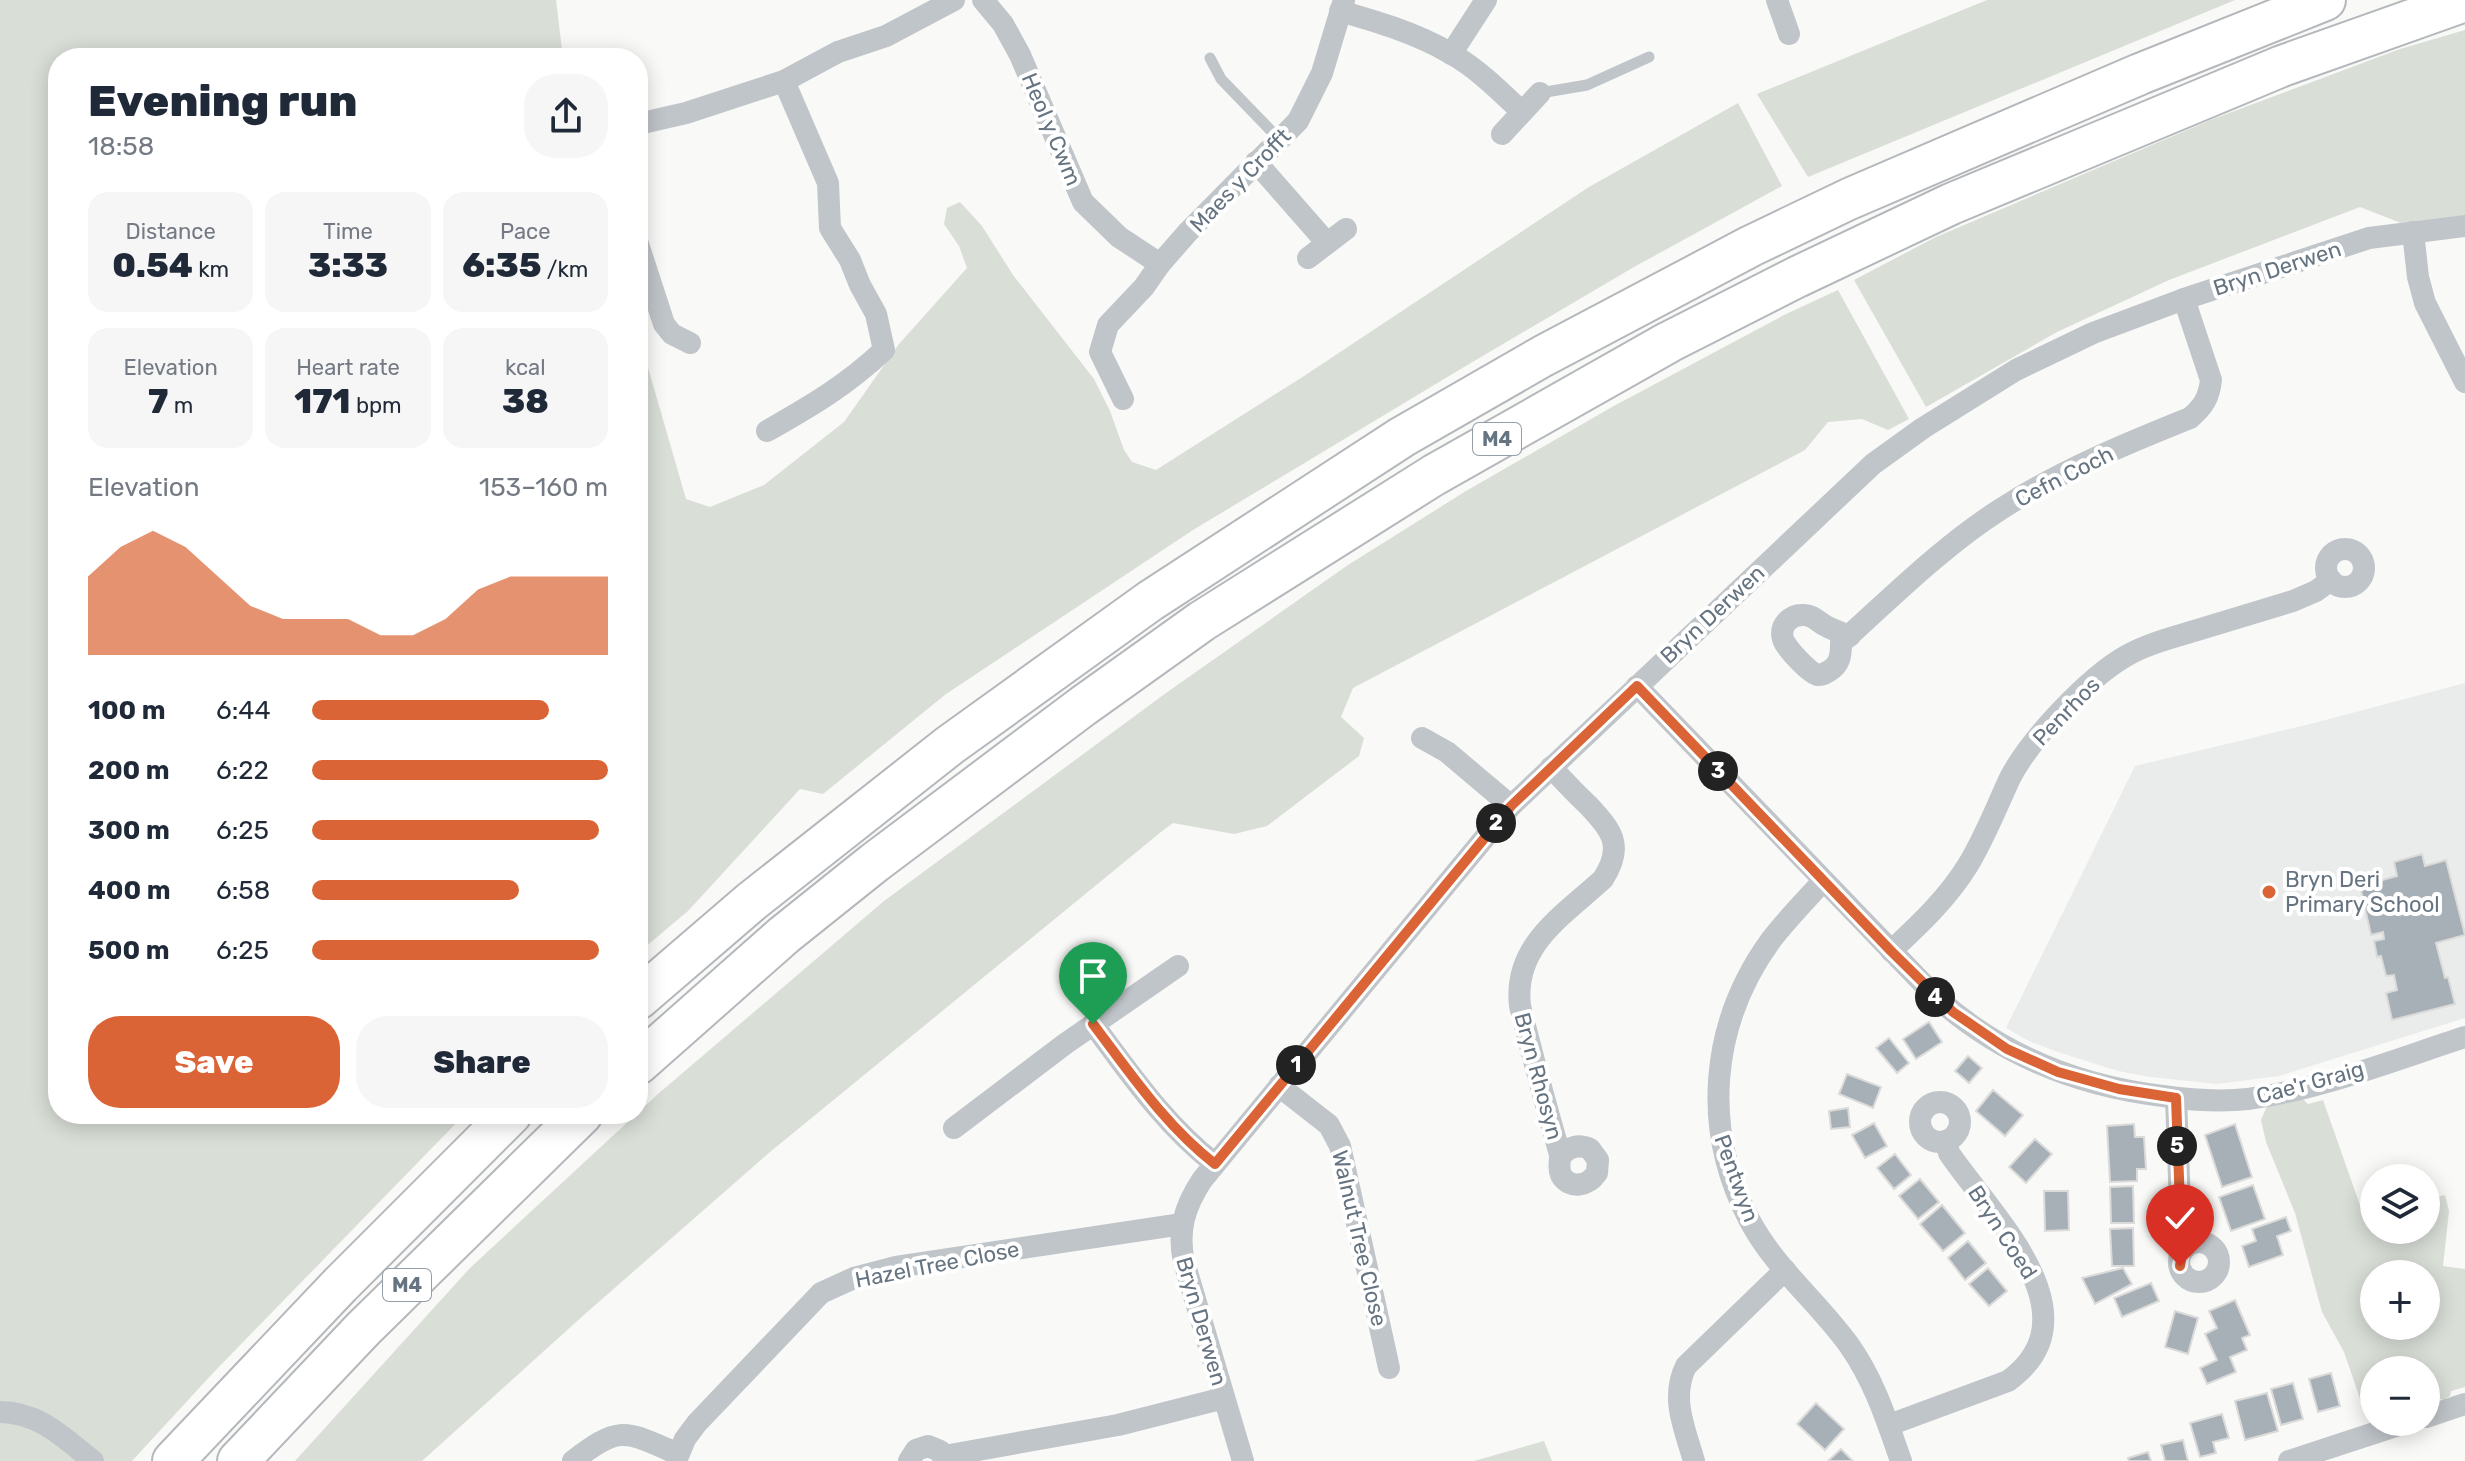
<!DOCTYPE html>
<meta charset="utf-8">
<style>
:root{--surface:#fff;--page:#f6f6f7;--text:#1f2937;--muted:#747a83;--accent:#db6436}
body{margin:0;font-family:Rubik,sans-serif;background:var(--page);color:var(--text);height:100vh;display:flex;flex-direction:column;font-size:30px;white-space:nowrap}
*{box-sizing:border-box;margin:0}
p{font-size:26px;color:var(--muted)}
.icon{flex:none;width:44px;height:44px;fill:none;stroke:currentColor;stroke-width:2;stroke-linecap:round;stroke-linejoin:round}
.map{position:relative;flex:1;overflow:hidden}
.details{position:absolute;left:48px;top:48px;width:600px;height:1076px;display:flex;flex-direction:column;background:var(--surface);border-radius:32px;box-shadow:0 4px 20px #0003}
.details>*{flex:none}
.fabs{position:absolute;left:2360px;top:1164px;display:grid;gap:16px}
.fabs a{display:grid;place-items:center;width:80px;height:80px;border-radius:50%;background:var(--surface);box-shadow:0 4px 20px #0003;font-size:40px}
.pin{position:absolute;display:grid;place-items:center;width:68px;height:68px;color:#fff;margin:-82px -34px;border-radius:50% 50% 50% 0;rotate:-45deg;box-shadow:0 0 8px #0007}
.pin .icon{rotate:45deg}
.km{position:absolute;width:40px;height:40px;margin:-20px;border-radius:50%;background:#222;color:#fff;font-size:22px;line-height:40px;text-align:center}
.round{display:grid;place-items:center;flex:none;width:84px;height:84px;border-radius:32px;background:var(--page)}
.head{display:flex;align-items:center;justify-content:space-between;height:136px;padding:0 40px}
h1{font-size:44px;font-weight:800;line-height:60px}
.figures{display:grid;grid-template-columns:repeat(3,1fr);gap:12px;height:136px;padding:8px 40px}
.figures div{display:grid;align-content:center;border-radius:20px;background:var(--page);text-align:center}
.figures b{font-size:34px;font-weight:800}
.figures small{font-size:22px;font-weight:400}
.figures p{font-size:22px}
.chart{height:224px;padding:16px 40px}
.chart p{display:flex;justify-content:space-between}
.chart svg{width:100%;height:144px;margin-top:8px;fill:var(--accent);opacity:.7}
.primary-button{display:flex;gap:16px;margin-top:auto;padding:16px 40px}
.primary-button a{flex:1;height:92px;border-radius:32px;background:var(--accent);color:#fff;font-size:32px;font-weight:800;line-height:92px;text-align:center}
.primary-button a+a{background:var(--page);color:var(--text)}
ul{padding:0 40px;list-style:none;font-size:26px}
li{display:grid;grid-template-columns:128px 96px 1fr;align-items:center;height:60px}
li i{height:20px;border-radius:10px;background:var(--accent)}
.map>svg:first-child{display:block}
.built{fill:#eaebeb}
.green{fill:#d9ded7;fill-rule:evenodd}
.building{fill:#a8b0b7;stroke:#dbdbda;stroke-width:2}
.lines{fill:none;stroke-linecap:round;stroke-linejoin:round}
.motorway-casing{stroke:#b4b8bc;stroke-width:44}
.service{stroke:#c0c5c9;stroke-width:11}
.minor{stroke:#c0c5c9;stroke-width:22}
.motorway{stroke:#fff;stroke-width:40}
.route-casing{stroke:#fff;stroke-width:16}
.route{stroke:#db6436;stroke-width:10}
.poi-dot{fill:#db6436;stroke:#fff;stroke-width:3}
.labels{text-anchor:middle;stroke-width:8;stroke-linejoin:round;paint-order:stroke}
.shield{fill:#fff;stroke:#949ea7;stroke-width:2}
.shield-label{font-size:20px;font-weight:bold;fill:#667481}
.street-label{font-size:22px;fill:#667481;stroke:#fff}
.poi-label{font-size:22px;fill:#667481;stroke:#fff;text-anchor:start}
</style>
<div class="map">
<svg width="2465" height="1461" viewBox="0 0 2465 1461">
<rect width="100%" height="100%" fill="#f9f9f7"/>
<path class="built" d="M2465,683V1018L2279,1076L2217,1084L2150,1077L2118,1071L2058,1052L2029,1041L2006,1028L2135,766L2314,723Z"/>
<g class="green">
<path d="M0,0H556L563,58H58V1114H465L213,1373L132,1461H0Z"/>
<path d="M1987,0H2235L1808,177L1757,94Z"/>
<path d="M2465,30V215L2401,223L2360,207L2169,280L2057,332L1926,407L1854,280L1936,237L2213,119L2400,49Z"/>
<path d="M1738,103L1782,186L1634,267L1469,364L1193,530L946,694L823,794L800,789L688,911L638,953V333L686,499L710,507L764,485L844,422L899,344L967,268L959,246L944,224L947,208L960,202L982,226L1013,275L1094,379L1110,411L1124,450L1132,462L1156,470L1304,376L1589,187Z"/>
<path d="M1838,290L1909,419L1888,430L1862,419L1828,422L1805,450L1353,688L1341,717L1364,738L1359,756L1267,826L1234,834L1173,823L1161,832L770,1152L585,1314L422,1461H295L470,1268L658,1094L884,901L1166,693L1348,565L1466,491L1612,407L1784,315Z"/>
<path d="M2303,1099L2308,1104L2323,1100L2362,1211L2368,1215L2374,1213V1230H2426V1200L2445,1195L2449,1211L2443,1266L2465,1269V1387L2451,1391L2450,1396L2443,1400L2434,1396L2426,1398V1370H2374V1414L2366,1416L2344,1352L2322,1312L2295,1213L2266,1142L2261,1120L2267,1106ZM2374,1274H2426V1326H2374Z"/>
<path d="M1544,1441L1552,1461H1474Z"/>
</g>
<g class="building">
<path d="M2422,854L2425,866L2446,860L2465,935L2436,943L2445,978L2448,977L2455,1004L2392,1020L2386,993L2397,990L2394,975L2386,976L2381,956L2377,957L2374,941L2384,939L2383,932L2371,935L2360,886L2397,876L2394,862Z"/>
<path d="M1929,1022L1942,1042L1916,1059L1903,1039Z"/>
<path d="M1889,1038L1909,1063L1897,1073L1876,1048Z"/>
<path d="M1968,1056L1982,1068L1969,1083L1955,1071Z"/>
<path d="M1847,1074L1881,1087L1873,1108L1839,1094Z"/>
<path d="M1993,1090L2023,1115L2005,1136L1976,1111Z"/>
<path d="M1848,1108L1850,1127L1831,1129L1829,1111Z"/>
<path d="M1874,1123L1887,1146L1865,1158L1852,1135Z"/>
<path d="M2134,1124L2135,1137H2144L2146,1169H2137V1181L2110,1182L2107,1126Z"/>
<path d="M2235,1124L2252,1177L2222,1187L2205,1135Z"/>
<path d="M2035,1139L2052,1154L2026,1183L2009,1167Z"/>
<path d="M1895,1154L1911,1175L1894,1189L1877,1168Z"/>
<path d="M1920,1179L1939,1202L1918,1219L1899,1196Z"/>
<path d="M2253,1185L2265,1219L2231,1231L2219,1197Z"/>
<path d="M2133,1186L2134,1223H2111L2110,1187Z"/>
<path d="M2044,1191H2068L2069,1230L2045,1231Z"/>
<path d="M1942,1205L1965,1233L1943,1251L1920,1224Z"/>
<path d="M2286,1217L2291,1231L2277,1236L2283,1255L2249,1267L2242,1246L2256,1241L2252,1229Z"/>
<path d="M2133,1228L2134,1266H2112L2110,1229Z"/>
<path d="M1968,1241L1986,1263L1965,1280L1948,1258Z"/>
<path d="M1988,1268L2007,1291L1989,1306L1969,1284Z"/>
<path d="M2123,1268L2132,1284L2095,1304L2082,1278Z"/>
<path d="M2151,1283L2159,1301L2122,1317L2114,1298Z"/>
<path d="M2235,1300L2250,1335L2242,1338L2247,1350L2230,1357L2236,1372L2207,1384L2200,1368L2217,1360L2205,1334L2217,1328L2209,1311Z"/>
<path d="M2175,1311L2198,1318L2188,1354L2165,1347Z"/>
<path d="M2331,1373L2340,1406L2318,1412L2309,1379Z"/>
<path d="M2293,1383L2303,1419L2281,1425L2271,1389Z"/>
<path d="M2267,1393L2278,1431L2245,1440L2235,1401Z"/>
<path d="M1816,1403L1844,1429L1825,1450L1797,1424Z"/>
<path d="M2222,1414L2229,1438L2213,1442L2216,1453L2200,1457L2190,1423Z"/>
<path d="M2183,1440L2188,1461H2165L2161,1445Z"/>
<path d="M1841,1449L1853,1461H1828Z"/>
<path d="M2148,1452L2151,1461H2129L2128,1458Z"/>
</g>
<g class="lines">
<defs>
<g id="motorway">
<path d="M638,999L752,901L950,745L1150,601L1402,437L1543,356L1751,246L1849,199L2140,74L2325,0"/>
<path d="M638,1064L784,935L874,863L1083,706L1202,621L1434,475L1669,342L1797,277L1951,204L2282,66L2465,1"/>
<path d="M173,1461L340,1285L511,1114"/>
<path d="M238,1461L363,1329L582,1114"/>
</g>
</defs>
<use href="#motorway" class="motorway-casing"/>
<g class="service">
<path d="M1210,58L1221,79L1279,139"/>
<path d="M1540,93L1587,85L1649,57"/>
</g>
<g class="minor">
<path d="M983,0L1003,24L1020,55L1083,202L1119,237L1160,264L1144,287L1108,325L1100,352L1123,399"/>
<path d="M1777,0L1789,34"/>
<path d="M1340,11C1378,22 1416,33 1450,53C1477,68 1500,91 1522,112"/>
<path d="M1451,54L1486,0"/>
<path d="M638,124L686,113L784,81L838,52L886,36L954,0"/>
<path d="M1502,134L1540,93"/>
<path d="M1256,162L1327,243"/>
<path d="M2413,232L2418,277L2425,303L2465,382"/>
<path d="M638,244L664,324L672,334L690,343"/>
<path d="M1308,258L1346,229"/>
<path d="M1160,264L1188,232L1298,121L1322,73L1344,0"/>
<path d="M767,431C811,406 847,385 884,350L876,314L860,285L850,260L830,228L828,183L784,81"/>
<circle cx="2345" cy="568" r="19"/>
<path d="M1850,636C1842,633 1833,630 1826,626C1818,622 1813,615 1804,615C1791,614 1779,625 1783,639C1785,647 1810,674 1818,675C1821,675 1826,673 1829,671C1840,665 1841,655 1841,643C1892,597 1943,546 2001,509C2060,471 2125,444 2190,418C2203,407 2209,398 2211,380L2184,299"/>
<path d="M1637,686L1937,998C2001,1055 2078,1086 2163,1096C2191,1100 2220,1102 2248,1099C2318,1090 2397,1059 2465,1037"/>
<path d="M1422,738L1447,752L1511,806"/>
<path d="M1551,767C1563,780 1575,793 1588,805C1611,830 1625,845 1603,879C1563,916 1513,945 1520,1006C1532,1054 1545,1103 1559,1151C1562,1159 1557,1166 1561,1175C1570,1190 1588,1186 1597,1173L1598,1160L1590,1149C1579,1144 1569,1146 1561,1156"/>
<path d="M1823,881C1806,900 1787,919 1771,940C1710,1024 1701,1129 1750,1221C1775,1268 1818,1302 1849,1345C1874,1380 1887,1421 1901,1461"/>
<path d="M1891,951C1919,925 1947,899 1968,865C1985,837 1996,808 2010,778C2030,739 2088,678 2126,656C2147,644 2171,638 2194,631C2227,621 2260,611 2293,601L2316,591L2331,580"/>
<path d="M1093,1024C1131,1075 1165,1125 1215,1164"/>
<path d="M1279,1086L1329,1125L1340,1146L1389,1368"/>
<path d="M2176,1098L2180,1205L2185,1248"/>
<circle cx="1940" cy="1122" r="20"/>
<path d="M954,1128L1065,1044L1178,966"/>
<circle cx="2199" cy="1262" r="20"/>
<path d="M0,1412C39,1412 64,1438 93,1461"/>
<path d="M2426,1417L2465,1404"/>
<path d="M1889,1425L2008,1381C2099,1315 1990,1214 1949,1153L1946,1141"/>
<path d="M944,1456L1118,1425L1224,1398"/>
<path d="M573,1461C621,1424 625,1431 678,1454"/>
<path d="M676,1461L685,1439L697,1423L821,1293L854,1278L896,1267L1182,1224"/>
<path d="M909,1461L916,1450L928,1446L940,1451L945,1461"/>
<path d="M1243,1461L1184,1262C1177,1230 1185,1206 1202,1180L1511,806L1873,464L1923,428L2016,370L2093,333L2184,299L2369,238L2465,226"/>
<path d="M1694,1461C1685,1429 1670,1398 1686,1366L1785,1270"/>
<path d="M2289,1461L2408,1422"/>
</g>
<use href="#motorway" class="motorway"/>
</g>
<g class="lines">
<defs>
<path id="route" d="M1093,1024C1131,1074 1165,1125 1215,1164L1511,806L1637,686L1891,951L1953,1012L2007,1049L2058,1072L2119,1089L2176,1098L2180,1205L2185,1248L2182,1253L2180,1266"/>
</defs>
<use href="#route" class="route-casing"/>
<use href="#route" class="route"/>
</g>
<circle class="poi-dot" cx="2269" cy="892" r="8"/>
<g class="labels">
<g class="shield">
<rect x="1473" y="423" width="48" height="32" rx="6"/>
<rect x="383" y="1269" width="48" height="32" rx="6"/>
</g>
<g class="shield-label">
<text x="1497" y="446">M4</text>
<text x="407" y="1292">M4</text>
</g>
<g class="street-label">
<text transform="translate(1052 129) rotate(67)" y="8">Heol y Cwm</text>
<text transform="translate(1240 180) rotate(-46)" y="8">Maes y Crofft</text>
<text transform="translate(2277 268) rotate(-18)" y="8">Bryn Derwen</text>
<text transform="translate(2064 476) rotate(-27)" y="8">Cefn Coch</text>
<text transform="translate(1712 614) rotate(-43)" y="8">Bryn Derwen</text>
<text transform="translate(2066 711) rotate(-46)" y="8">Penrhos</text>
<text transform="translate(1539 1076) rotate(75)" y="8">Bryn Rhosyn</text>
<text transform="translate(2310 1082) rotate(-15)" y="8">Cae'r Graig</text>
<text transform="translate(1737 1178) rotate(70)" y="8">Pentwyn</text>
<text transform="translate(2003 1232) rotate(57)" y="8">Bryn Coed</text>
<text transform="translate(1360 1238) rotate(77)" y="8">Walnut Tree Close</text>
<text transform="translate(937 1264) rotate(-11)" y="8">Hazel Tree Close</text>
<text transform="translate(1202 1321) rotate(74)" y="8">Bryn Derwen</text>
</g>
<g class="poi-label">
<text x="2285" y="887">Bryn Deri<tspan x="2285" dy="25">Primary School</tspan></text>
</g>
</g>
</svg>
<div class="fabs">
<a><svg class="icon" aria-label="layers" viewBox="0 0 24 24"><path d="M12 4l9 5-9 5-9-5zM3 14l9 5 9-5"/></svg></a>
<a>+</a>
<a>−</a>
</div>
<div class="pin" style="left:1093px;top:1024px;background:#1e9e55"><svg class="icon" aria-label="arrive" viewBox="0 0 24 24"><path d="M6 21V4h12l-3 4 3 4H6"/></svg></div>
<div class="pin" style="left:2180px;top:1266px;background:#d93025"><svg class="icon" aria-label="check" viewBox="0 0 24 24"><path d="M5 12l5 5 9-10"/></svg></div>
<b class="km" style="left:1296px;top:1065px">1</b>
<b class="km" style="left:1496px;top:823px">2</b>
<b class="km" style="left:1718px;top:771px">3</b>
<b class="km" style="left:1935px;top:997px">4</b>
<b class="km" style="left:2177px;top:1146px">5</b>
<section class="details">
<div class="head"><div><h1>Evening run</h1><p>18:58</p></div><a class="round"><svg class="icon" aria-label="share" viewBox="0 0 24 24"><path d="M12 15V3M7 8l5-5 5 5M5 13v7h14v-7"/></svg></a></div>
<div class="figures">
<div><p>Distance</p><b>0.54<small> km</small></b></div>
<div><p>Time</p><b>3:33</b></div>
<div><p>Pace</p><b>6:35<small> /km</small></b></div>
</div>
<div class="figures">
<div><p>Elevation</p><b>7<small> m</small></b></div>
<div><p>Heart rate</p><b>171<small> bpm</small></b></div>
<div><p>kcal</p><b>38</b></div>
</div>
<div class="chart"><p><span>Elevation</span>153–160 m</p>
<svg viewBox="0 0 160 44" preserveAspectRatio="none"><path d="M0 44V20L10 11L20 6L30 11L40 20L50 29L60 33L70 33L80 33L90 38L100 38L110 33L120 24L130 20L140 20L150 20L160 20V44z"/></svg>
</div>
<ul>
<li><b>100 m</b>6:44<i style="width:80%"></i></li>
<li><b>200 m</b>6:22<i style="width:100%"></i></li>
<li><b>300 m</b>6:25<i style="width:97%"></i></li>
<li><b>400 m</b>6:58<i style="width:70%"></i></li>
<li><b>500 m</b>6:25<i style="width:97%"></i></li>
</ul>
<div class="primary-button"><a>Save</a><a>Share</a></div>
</section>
</div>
